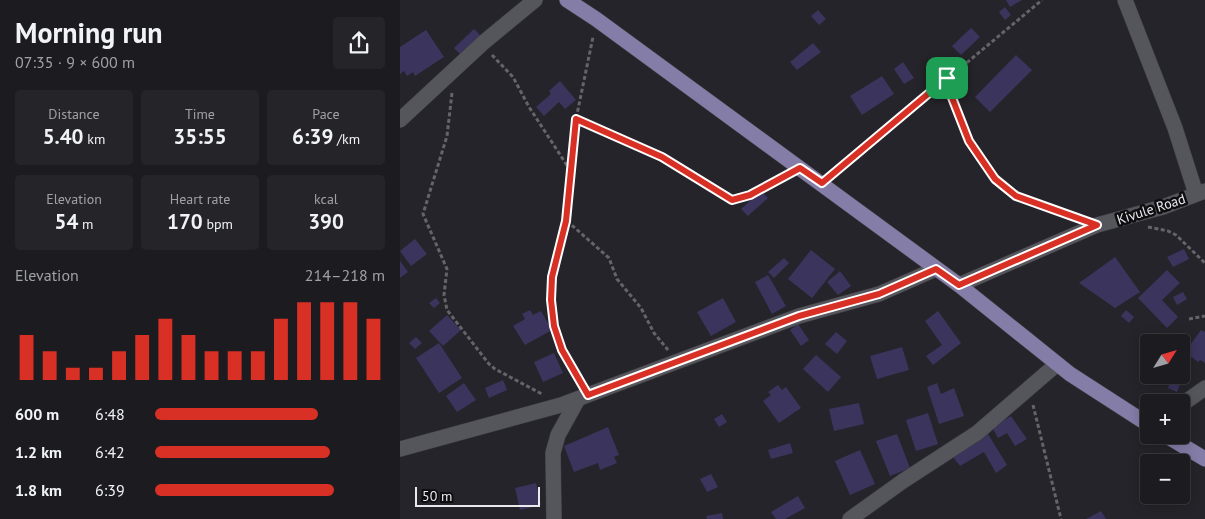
<!DOCTYPE html>
<meta charset="utf-8">
<style>
:root{--surface:#1b1b20;--page:#242429;--text:#f1f3f6;--muted:#a0a1a5;--line:#39393e;--accent:#d93025}
body{margin:0;font-family:"PT Sans",sans-serif;background:var(--page);color:var(--text);height:100vh;display:flex;flex-direction:column;font-size:19px;white-space:nowrap}
*{box-sizing:border-box;margin:0}
p{font-size:16px;color:var(--muted)}
.icon{flex:none;width:28px;height:28px;fill:none;stroke:currentColor;stroke-width:2;stroke-linecap:round;stroke-linejoin:round}
.map{position:relative;flex:1;overflow:hidden}
.sheet{display:flex;flex-direction:column;background:var(--surface);width:400px}
.sheet>*{flex:none}
.needle{width:32px;rotate:53deg}
.buttons{position:absolute;left:740px;top:334px;display:grid;gap:10px}
.buttons a{display:grid;place-items:center;width:50px;height:50px;border-radius:5px;background:var(--surface);box-shadow:0 2px 12px #0003,0 0 0 1px var(--line);font-size:25px}
.scale{position:absolute;left:15px;bottom:12px;width:125px;box-sizing:border-box;padding-left:5px;border:2px solid #eaeaee;border-top:0;font-size:14px;line-height:18px;white-space:nowrap;color:#eaeaee;-webkit-text-stroke:4px #0e0d10;paint-order:stroke}
.pin{position:absolute;display:grid;place-items:center;width:42px;height:42px;color:#fff;margin:-21px;border-radius:10px;box-shadow:0 2px 8px #0006}
.round{display:grid;place-items:center;flex:none;width:52px;height:52px;border-radius:5px;background:var(--page)}
.overview{display:flex;align-items:center;justify-content:space-between;height:85px;padding:0 15px}
h1{font-size:28px;font-weight:700;line-height:38px}
.stats{display:grid;grid-template-columns:repeat(3,1fr);gap:8px;height:85px;padding:5px 15px}
.stats div{display:grid;align-content:center;border-radius:5px;background:var(--page);text-align:center}
.stats b{font-size:21px;font-weight:700}
.stats small{font-size:14px;font-weight:400}
.stats p{font-size:14px}
.chart{height:140px;padding:10px 15px}
.chart p{display:flex;justify-content:space-between}
.chart svg{width:100%;height:90px;margin-top:5px;stroke:var(--accent);stroke-width:6}
ul{padding:0 15px;list-style:none;font-size:16px}
li{display:grid;grid-template-columns:80px 60px 1fr;align-items:center;height:38px}
li i{height:12px;border-radius:6px;background:var(--accent)}
main{display:flex;flex:1;min-height:0}
.map>svg:first-child{display:block}
.building{fill:#3b345d}
.lines{fill:none;stroke-linecap:round;stroke-linejoin:round}
.minor-casing{stroke:#3e3e42;stroke-width:16}
.tertiary-casing{stroke:#3e3e42;stroke-width:16}
.primary-casing{stroke:#3e3e42;stroke-width:16}
.path{stroke:#646469;stroke-width:3;stroke-dasharray:4 2.5;stroke-linecap:butt}
.minor{stroke:#55555c;stroke-width:15}
.tertiary{stroke:#55555c;stroke-width:15}
.primary{stroke:#837da7;stroke-width:15}
.route-casing{stroke:#fff;stroke-width:10}
.route{stroke:#d93025;stroke-width:6}
.labels{text-anchor:middle;stroke-width:5;stroke-linejoin:round;paint-order:stroke}
.street-label{font-size:14px;fill:#eaeaee;stroke:#0e0d10}
</style>
<main>
<section class="sheet">
<div class="overview"><div><h1>Morning run</h1><p>07:35 · 9 × 600 m</p></div><a class="round"><svg class="icon" aria-label="share" viewBox="0 0 24 24"><path d="M12 15V3M7 8l5-5 5 5M5 13v7h14v-7"/></svg></a></div>
<div class="stats">
<div><p>Distance</p><b>5.40<small> km</small></b></div>
<div><p>Time</p><b>35:55</b></div>
<div><p>Pace</p><b>6:39<small> /km</small></b></div>
</div>
<div class="stats">
<div><p>Elevation</p><b>54<small> m</small></b></div>
<div><p>Heart rate</p><b>170<small> bpm</small></b></div>
<div><p>kcal</p><b>390</b></div>
</div>
<div class="chart"><p><span>Elevation</span>214–218 m</p>
<svg viewBox="0 0 160 44" preserveAspectRatio="none"><path d="M5 44V22M15 44V30M25 44V38M35 44V38M45 44V30M55 44V22M65 44V14M75 44V22M85 44V30M95 44V30M105 44V30M115 44V14M125 44V6M135 44V6M145 44V6M155 44V14"/></svg>
</div>
<ul>
<li><b>600 m</b>6:48<i style="width:71%"></i></li>
<li><b>1.2 km</b>6:42<i style="width:76%"></i></li>
<li><b>1.8 km</b>6:39<i style="width:78%"></i></li>
</ul>
</section>
<div class="map">
<svg width="805" height="519" viewBox="0 0 805 519">
<rect width="100%" height="100%" fill="#24242a"/>
<g class="building">
<path d="M606,0H622L610,7Z"/>
<path d="M605,7L611,15L605,20L599,12Z"/>
<path d="M418,10L426,19L419,25L411,16Z"/>
<path d="M571,28L580,37L561,55L552,46Z"/>
<path d="M74,29L82,37L62,56L54,48Z"/>
<path d="M26,30L44,57L15,76L13,72L7,76L4,71L0,74V47Z"/>
<path d="M413,43L421,52L397,70L390,62Z"/>
<path d="M616,55L632,70L590,112L575,97Z"/>
<path d="M503,62L514,78L504,84L494,69Z"/>
<path d="M482,76L494,94L462,115L450,96Z"/>
<path d="M160,81L176,100L165,109L159,102L144,116L136,107L151,94L149,91Z"/>
<path d="M361,191L368,198L348,216L341,209Z"/>
<path d="M15,239L27,254L11,266L0,251Z"/>
<path d="M784,249L789,259L773,267L767,257Z"/>
<path d="M411,250L435,269L412,298L388,279Z"/>
<path d="M715,257L740,292L715,308L679,283Z"/>
<path d="M384,258L389,263L374,278L368,272Z"/>
<path d="M0,261L8,272L0,278Z"/>
<path d="M767,270L780,283L762,300L778,317L767,328L738,298Z"/>
<path d="M440,271L451,286L438,295L427,282Z"/>
<path d="M368,275L386,306L372,314L355,282Z"/>
<path d="M783,292L787,299L777,305L773,297Z"/>
<path d="M36,298L40,303L34,308L29,303Z"/>
<path d="M323,298L336,322L311,336L297,312Z"/>
<path d="M130,310L133,315L141,311L152,330L125,345L113,326L125,319L122,314Z"/>
<path d="M726,310L734,317L729,323L721,316Z"/>
<path d="M538,311L561,343L533,365L526,356L542,345L525,321Z"/>
<path d="M47,315L61,330L43,346L29,331Z"/>
<path d="M398,324L409,340L401,346L390,330Z"/>
<path d="M801,330L805,332V363L800,360L798,362L785,352Z"/>
<path d="M436,332L447,341L437,354L425,344Z"/>
<path d="M16,337L22,343L15,349L9,343Z"/>
<path d="M39,343L62,378L39,393L16,358Z"/>
<path d="M502,347L509,370L477,379L470,356Z"/>
<path d="M154,353L163,373L143,382L134,362Z"/>
<path d="M416,355L441,377L428,392L403,369Z"/>
<path d="M773,376L782,380L777,392L768,388Z"/>
<path d="M103,380L107,390L89,398L85,388Z"/>
<path d="M64,383L76,400L57,412L46,396Z"/>
<path d="M537,383L541,394L554,388L564,416L539,424L527,387Z"/>
<path d="M378,385L382,390L386,387L401,408L379,423L363,401L371,395L368,392Z"/>
<path d="M459,403L464,424L434,431L429,409Z"/>
<path d="M528,413L538,444L516,451L506,420Z"/>
<path d="M322,414L327,422L319,427L314,419Z"/>
<path d="M611,416L627,439L615,446L607,433L598,438L592,427Z"/>
<path d="M208,427L219,455L214,457L217,463L200,470L198,463L174,472L164,446Z"/>
<path d="M497,434L510,468L490,476L476,441Z"/>
<path d="M588,434L607,465L596,473L584,452L560,466L552,456Z"/>
<path d="M390,443L393,453L371,459L368,450Z"/>
<path d="M460,450L475,484L450,495L435,461Z"/>
<path d="M311,474L318,487L307,492L300,479Z"/>
<path d="M136,483L141,505L120,510L115,488Z"/>
<path d="M398,496L405,508L385,519H376L371,512Z"/>
<path d="M701,511L706,519H686Z"/>
<path d="M322,513L323,519H307L306,516Z"/>
</g>
<g class="lines">
<defs>
<g id="minor">
<path d="M725,0L775,128L796,194"/>
<path d="M0,120L84,42L135,0"/>
<path d="M781,405L805,388"/>
<path d="M0,449L161,405L399,316L479,294L536,269"/>
<path d="M154,519L153,453L158,435L178,399"/>
<path d="M450,519L503,481L577,433L657,364"/>
</g>
<path id="tertiary" d="M559,285L697,225L763,207L805,191"/>
<g id="primary">
<path d="M167,0L196,19L559,285L670,374L749,425"/>
<path d="M765,435L805,459"/>
</g>
</defs>
<use href="#minor" class="minor-casing"/>
<use href="#tertiary" class="tertiary-casing"/>
<use href="#primary" class="primary-casing"/>
<g class="path">
<path d="M92,55L113,77L129,107L170,170"/>
<path d="M547,78C553,115 580,176 614,195C633,205 656,209 676,217"/>
<path d="M52,93L47,136L23,214L47,269L44,295L47,310L89,364L95,369L142,394"/>
<path d="M176,119L261,157L332,200L350,195L385,177"/>
<path d="M432,175L642,0"/>
<path d="M167,221L209,258L217,279L241,308L254,333L268,350"/>
<path d="M748,227L768,231L776,235L805,263"/>
<path d="M789,319L805,316"/>
<path d="M181,382L162,350L154,326L151,300L152,277L167,221L176,119L193,37"/>
<path d="M633,405L661,519"/>
</g>
<use href="#minor" class="minor"/>
<use href="#tertiary" class="tertiary"/>
<use href="#primary" class="primary"/>
</g>
<g class="lines">
<defs>
<path id="route" d="M547,78L549,90L569,141L595,179L616,196L697,225L559,285L536,269L479,294L399,316L188,395L162,350L154,326L151,300L152,277L166,221L176,119L262,157L332,200L350,195L400,168L422,183Z"/>
</defs>
<use href="#route" class="route-casing"/>
<use href="#route" class="route"/>
</g>
<g class="labels">
<g class="street-label">
<text transform="translate(751 209) rotate(-18)" y="5">Kivule Road</text>
</g>
</g>
</svg>
<div class="buttons">
<a><svg class="needle" viewBox="-14 -14 28 28"><path d="M0-13l5 13h-10z" fill="#e53935"/><path d="M0 13l5-13h-10z" fill="#a0a1a5"/></svg></a>
<a>+</a>
<a>−</a>
</div>
<div class="scale">50 m</div>
<div class="pin" style="left:547px;top:78px;background:#1e9e55"><svg class="icon" aria-label="arrive" viewBox="0 0 24 24"><path d="M6 21V4h12l-3 4 3 4H6"/></svg></div>
</div>
</main>
